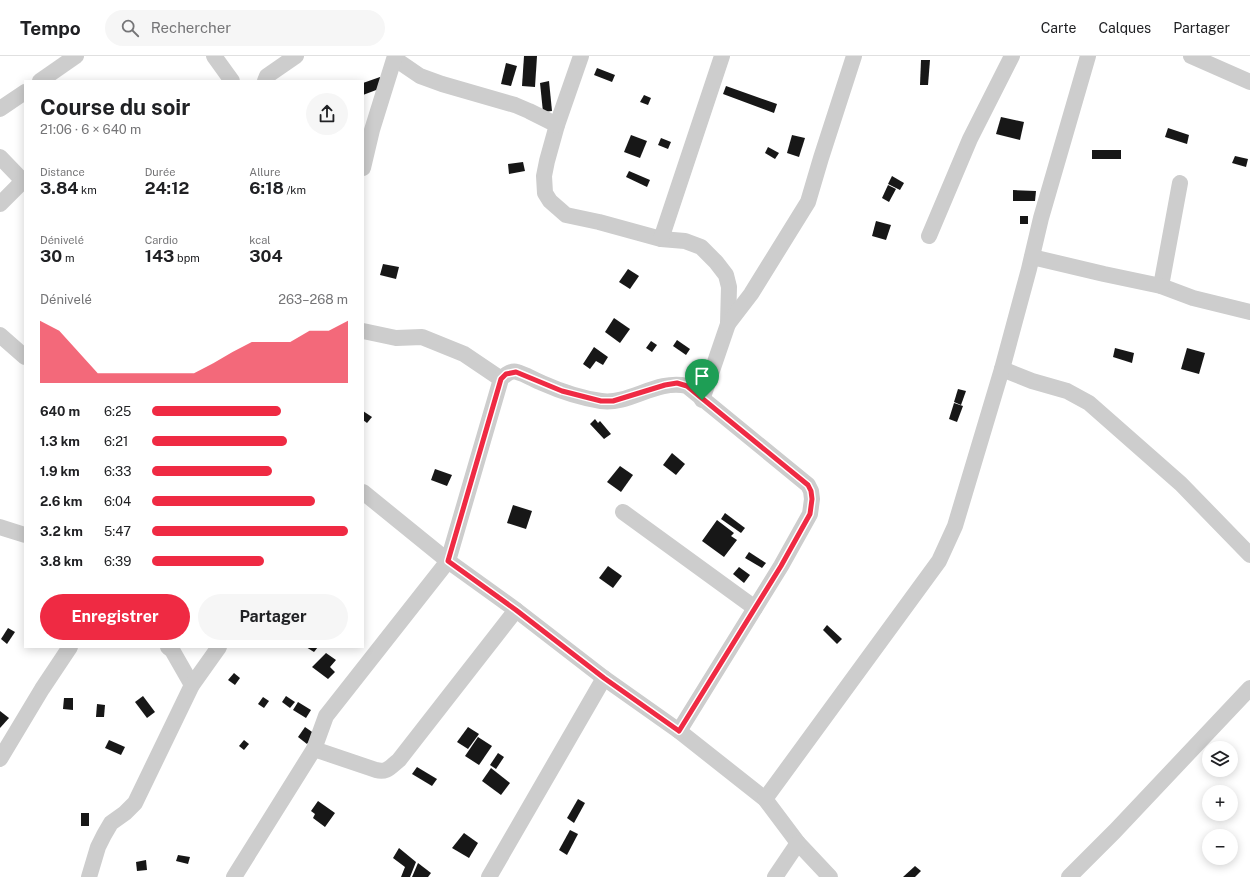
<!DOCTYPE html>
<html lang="fr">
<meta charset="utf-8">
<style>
:root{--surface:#fff;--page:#f6f6f6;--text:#202124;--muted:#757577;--line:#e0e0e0;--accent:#ef2a43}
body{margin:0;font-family:"Public Sans",sans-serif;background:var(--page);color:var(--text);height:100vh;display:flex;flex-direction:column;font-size:15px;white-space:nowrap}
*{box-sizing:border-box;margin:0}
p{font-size:13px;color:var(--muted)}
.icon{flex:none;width:22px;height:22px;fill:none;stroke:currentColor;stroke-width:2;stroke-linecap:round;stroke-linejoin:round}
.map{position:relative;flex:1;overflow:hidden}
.details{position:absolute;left:24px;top:24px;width:340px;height:568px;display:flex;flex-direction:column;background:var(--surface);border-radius:0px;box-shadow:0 2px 10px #0003}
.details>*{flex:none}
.tools{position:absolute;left:1202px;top:685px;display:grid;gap:8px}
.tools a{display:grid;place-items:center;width:36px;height:36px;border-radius:50%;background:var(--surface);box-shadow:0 2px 10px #0003;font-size:20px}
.pin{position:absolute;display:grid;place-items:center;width:34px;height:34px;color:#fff;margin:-41px -17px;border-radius:50% 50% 50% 0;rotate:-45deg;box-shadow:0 0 4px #0007}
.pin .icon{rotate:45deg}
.round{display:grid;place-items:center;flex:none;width:42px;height:42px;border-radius:21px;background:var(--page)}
.overview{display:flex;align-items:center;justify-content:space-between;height:68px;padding:0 16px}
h1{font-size:22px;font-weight:700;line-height:30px}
.metrics{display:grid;grid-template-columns:repeat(3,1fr);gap:6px;height:68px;padding:4px 16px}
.metrics div{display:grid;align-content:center}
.metrics b{font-size:17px;font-weight:700}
.metrics small{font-size:11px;font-weight:400}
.metrics p{font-size:11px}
.chart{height:112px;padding:8px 16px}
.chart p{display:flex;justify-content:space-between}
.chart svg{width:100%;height:72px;margin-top:4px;fill:var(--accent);opacity:.7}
.primary-button{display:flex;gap:8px;margin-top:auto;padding:8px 16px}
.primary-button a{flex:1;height:46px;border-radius:24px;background:var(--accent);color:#fff;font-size:16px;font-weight:700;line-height:46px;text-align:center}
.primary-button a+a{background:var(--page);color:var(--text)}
ul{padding:0 16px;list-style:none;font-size:13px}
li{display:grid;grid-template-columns:64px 48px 1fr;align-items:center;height:30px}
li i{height:10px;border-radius:5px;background:var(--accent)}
header{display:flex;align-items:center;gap:24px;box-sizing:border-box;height:56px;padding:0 20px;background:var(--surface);border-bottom:1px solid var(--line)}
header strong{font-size:19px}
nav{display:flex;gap:22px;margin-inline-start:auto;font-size:14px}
.search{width:280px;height:36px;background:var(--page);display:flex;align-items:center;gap:10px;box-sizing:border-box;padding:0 14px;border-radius:22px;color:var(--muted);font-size:15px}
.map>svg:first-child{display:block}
.building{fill:#171717}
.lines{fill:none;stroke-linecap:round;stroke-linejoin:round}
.minor{stroke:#cdcdcd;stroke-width:16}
.route-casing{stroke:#fff;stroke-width:8}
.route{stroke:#ef2a43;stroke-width:5}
</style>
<header>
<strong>Tempo</strong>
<div class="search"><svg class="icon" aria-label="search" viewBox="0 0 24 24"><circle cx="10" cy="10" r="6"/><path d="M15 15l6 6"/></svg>Rechercher</div>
<nav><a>Carte</a><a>Calques</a><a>Partager</a></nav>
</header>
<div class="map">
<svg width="1250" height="821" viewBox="0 0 1250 821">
<rect width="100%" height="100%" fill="#fff"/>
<g class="building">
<path d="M524,0H537L535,31L522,30Z"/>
<path d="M921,4H930L928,29H920Z"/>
<path d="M506,7L517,10L511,30L501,28Z"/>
<path d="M597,12L615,19L612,26L594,19Z"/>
<path d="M380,21L384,31L363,39V27Z"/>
<path d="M549,25L552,55L543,56L540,27Z"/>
<path d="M726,30L777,48L774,57L723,38Z"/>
<path d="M644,39L651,42L648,49L640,46Z"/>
<path d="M1001,61L1024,66L1020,84L996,78Z"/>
<path d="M1168,72L1189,79L1187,88L1165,81Z"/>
<path d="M631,79L647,85L640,102L624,96Z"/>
<path d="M792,79L805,82L799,101L787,97Z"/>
<path d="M661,82L671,86L668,93L658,89Z"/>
<path d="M768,91L779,97L775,103L765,97Z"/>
<rect x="1092" y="94" width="29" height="9"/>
<path d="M1235,100L1248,103L1246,111L1232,107Z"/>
<path d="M523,106L525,115L509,118L508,108Z"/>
<path d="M629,115L650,124L647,131L626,121Z"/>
<path d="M892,120L904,127L900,134L888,128Z"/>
<path d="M888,129L896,133L889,146L882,142Z"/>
<path d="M1013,134L1036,135L1035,145H1013Z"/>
<rect x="1020" y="160" width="8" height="8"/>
<path d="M876,165L891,169L886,184L872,180Z"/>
<path d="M383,208L399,211L396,223L380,219Z"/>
<path d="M628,213L639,220L630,233L619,226Z"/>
<path d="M614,262L630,273L620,287L605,276Z"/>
<path d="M677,284L690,293L686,299L673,290Z"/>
<path d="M651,285L657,289L652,296L646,292Z"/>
<path d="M594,291L608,301L603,309L596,305L590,313L583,308Z"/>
<path d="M1115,292L1134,297L1132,307L1113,301Z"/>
<path d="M1187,292L1205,297L1199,318L1181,313Z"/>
<path d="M958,333L966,335L961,349L954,346Z"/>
<path d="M954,347L963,350L957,366L949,363Z"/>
<path d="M363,355L372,361L367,367L363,364Z"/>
<path d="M595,363L598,367L600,365L611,378L604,383L590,368Z"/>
<path d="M672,397L685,408L676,419L663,409Z"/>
<path d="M620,410L633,419L621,436L607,426Z"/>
<path d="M435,413L452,419L447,430L431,424Z"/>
<path d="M513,449L532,455L526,473L507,467Z"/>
<path d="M725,457L745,472L741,477L721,463Z"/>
<path d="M717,464L734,477L731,480L737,484L724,501L702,485Z"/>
<path d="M749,496L766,507L762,512L745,502Z"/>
<path d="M608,510L622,520L613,532L599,522Z"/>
<path d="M739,511L750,519L744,527L733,518Z"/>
<path d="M827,569L842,583L837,588L823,574Z"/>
<path d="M8,572L15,576L7,588L1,583Z"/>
<path d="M306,591H318L314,596Z"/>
<path d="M326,597L336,604L330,611L335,616L328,623L312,611Z"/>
<path d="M234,617L240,622L235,629L228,624Z"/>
<path d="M143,640L155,656L147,662L135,646Z"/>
<path d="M286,640L295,646L290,652L282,646Z"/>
<path d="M263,641L269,645L264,652L258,648Z"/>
<path d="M64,642H73V654L63,653Z"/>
<path d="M298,646L311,654L306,662L293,654Z"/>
<path d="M97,648L105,649L104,661H96Z"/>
<path d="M0,655L9,662L0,672Z"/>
<path d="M305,671L315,678L307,688L298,681Z"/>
<path d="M468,671L479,678L468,693L457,686Z"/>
<path d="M478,681L492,690L479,709L465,700Z"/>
<path d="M109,684L125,691L121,699L105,692Z"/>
<path d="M244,684L249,688L244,694L239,690Z"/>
<path d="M498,697L504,701L496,713L490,709Z"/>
<path d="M417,711L437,723L432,730L412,718Z"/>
<path d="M491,712L510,727L501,739L482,725Z"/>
<path d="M578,743L585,747L574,767L567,762Z"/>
<path d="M318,745L335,757L325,771L313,762L315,758L311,755Z"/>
<rect x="81" y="757" width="8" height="13"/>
<path d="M570,774L578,778L567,799L559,794Z"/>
<path d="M464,777L478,787L469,802L452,792Z"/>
<path d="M399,792L416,806L410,821H401L405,811L393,802Z"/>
<path d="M178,799L190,801L188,808L176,805Z"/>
<path d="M146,804L147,814L137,815L136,806Z"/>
<path d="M418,807L431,817L428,821H412Z"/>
<path d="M915,810L921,815L915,821H903Z"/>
</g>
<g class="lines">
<g class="minor">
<path d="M214,0L232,25"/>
<path d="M581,0L557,69L547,105L544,120L545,137L550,145L566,159L599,166L661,183L685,185L701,191L716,206L726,219L729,231L728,268L702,344"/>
<path d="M1191,0L1250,26"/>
<path d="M395,3L420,20L442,28L515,49L529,55L557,69"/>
<path d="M40,25L76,0"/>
<path d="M265,25L267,20L296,0"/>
<path d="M0,53L25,36"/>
<path d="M0,101L25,127"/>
<path d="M363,112L372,74L395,0"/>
<path d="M1180,127L1161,230L1193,242L1250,256"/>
<path d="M0,148L23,125"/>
<path d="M929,180L970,83L1012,0"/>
<path d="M661,183L722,0"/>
<path d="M1032,201L1104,218L1161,230"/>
<path d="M728,268L751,238L808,146L821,102L854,0"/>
<path d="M363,275L396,282L422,281L464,298L501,323"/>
<path d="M0,279L25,301"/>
<path d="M1002,313L1032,325L1067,335L1089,347L1181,428L1250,499"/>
<path d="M363,436L448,505L516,554L604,622L679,675L765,743L798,787L830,821"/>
<path d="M623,456L755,552"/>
<path d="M0,471L25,479"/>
<path d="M168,591L172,594L192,629"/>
<path d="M314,693L376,714C387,717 390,711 399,704L516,554"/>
<path d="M0,703L42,633L70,591"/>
<path d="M765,743L939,505L955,470L1002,313L1029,213L1041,162L1088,0"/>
<path d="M89,821L98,791L104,779L111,767L125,757L135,747L192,629L219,591"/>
<path d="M234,821L314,693L326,660L448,505L501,323C505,319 511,314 517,316C525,318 534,324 542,327C560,335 581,342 601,345C630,349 656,323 687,330L808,429L811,435L812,443L810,458L781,510L679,675"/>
<path d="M489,821L604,622"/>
<path d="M775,821L798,787"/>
<path d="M1069,821L1115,775L1250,632"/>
</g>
</g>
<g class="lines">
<defs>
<path id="route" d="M516,316L562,335L601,345H613L665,329L677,327L687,330L808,429L811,435L812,443L810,458L781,510L679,675L604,622L516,554L448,505L501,323L506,318Z"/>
</defs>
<use href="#route" class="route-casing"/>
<use href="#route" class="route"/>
</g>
</svg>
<div class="tools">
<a><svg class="icon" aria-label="layers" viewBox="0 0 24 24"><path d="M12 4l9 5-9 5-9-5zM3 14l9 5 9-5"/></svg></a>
<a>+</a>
<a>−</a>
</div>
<div class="pin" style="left:702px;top:344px;background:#1e9e55"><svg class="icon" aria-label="arrive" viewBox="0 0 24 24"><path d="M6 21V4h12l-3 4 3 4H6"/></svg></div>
<section class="details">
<div class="overview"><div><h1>Course du soir</h1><p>21:06 · 6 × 640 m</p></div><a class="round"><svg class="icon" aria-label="share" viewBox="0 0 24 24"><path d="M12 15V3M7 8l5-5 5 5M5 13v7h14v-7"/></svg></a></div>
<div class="metrics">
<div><p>Distance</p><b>3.84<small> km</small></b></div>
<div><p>Durée</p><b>24:12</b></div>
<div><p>Allure</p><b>6:18<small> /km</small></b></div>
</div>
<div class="metrics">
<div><p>Dénivelé</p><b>30<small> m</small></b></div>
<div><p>Cardio</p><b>143<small> bpm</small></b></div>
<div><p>kcal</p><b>304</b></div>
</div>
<div class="chart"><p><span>Dénivelé</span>263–268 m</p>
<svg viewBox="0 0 160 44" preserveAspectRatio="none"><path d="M0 44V6L10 12L20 25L30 38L40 38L50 38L60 38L70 38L80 38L90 32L100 25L110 19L120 19L130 19L140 12L150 12L160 6V44z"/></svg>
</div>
<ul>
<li><b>640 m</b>6:25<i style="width:66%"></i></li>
<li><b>1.3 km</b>6:21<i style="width:69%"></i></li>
<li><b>1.9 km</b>6:33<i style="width:61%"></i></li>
<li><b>2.6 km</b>6:04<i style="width:83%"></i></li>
<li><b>3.2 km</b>5:47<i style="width:100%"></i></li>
<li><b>3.8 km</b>6:39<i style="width:57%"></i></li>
</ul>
<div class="primary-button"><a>Enregistrer</a><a>Partager</a></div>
</section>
</div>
